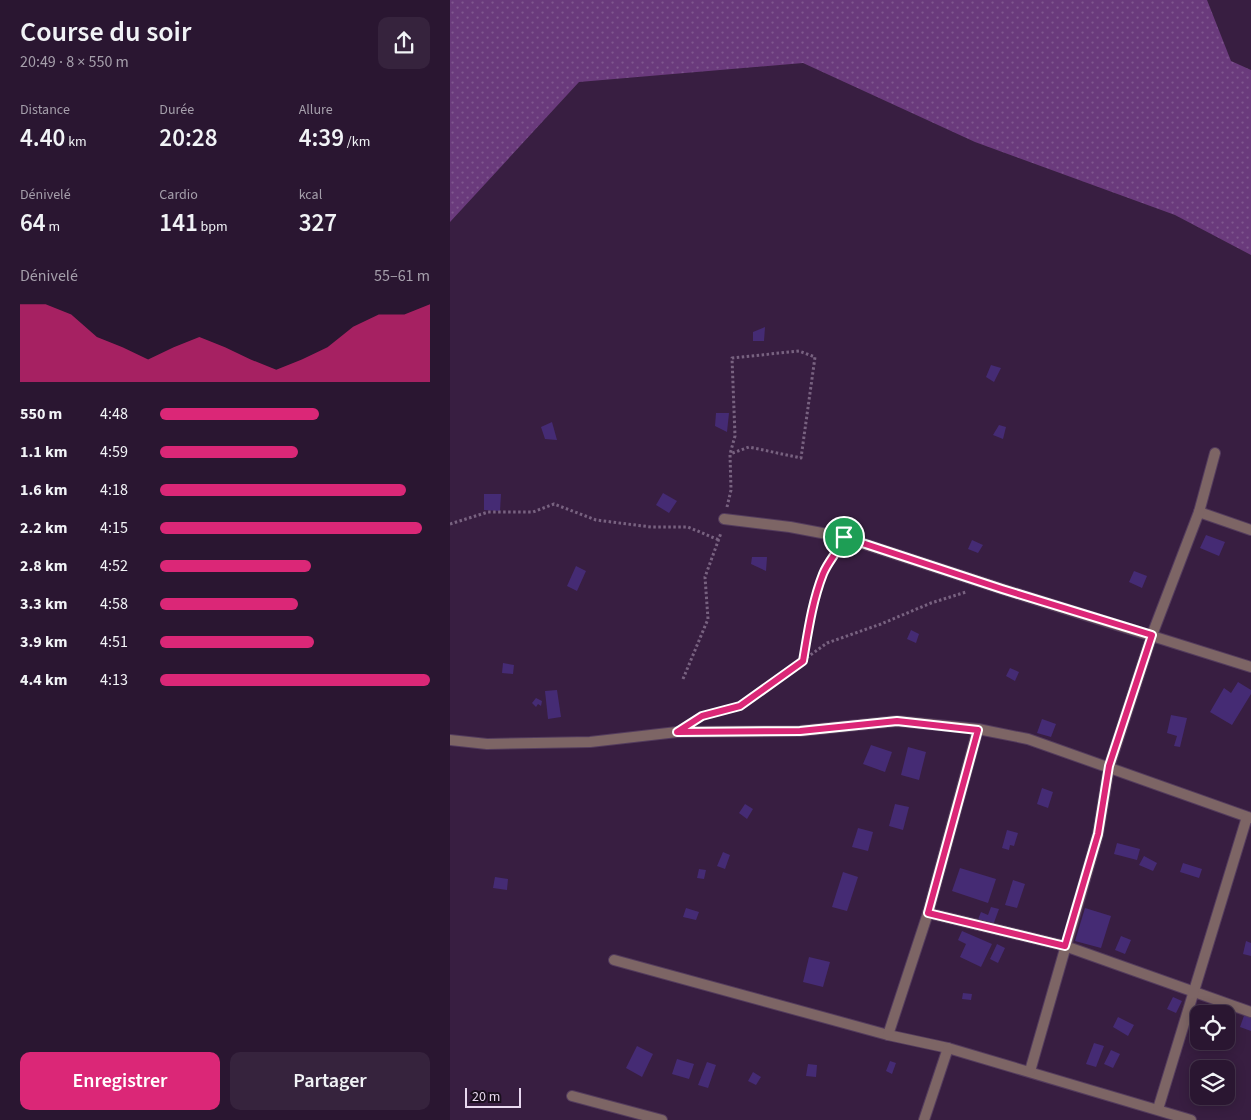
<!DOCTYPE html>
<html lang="fr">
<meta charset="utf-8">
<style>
:root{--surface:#2a1631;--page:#36233d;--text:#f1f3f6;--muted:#a59fab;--line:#46354d;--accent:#db2777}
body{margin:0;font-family:"Source Sans 3",sans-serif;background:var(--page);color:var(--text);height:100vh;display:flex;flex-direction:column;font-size:19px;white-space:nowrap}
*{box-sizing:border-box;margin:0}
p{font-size:16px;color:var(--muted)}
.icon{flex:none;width:28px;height:28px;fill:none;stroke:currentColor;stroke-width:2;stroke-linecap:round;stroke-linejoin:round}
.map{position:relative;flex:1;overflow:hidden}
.details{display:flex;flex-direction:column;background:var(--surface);width:450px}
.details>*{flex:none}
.buttons{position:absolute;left:740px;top:1005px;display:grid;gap:10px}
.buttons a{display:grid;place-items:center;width:45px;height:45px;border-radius:10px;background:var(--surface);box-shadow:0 2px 12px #0003,0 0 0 1px var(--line);font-size:25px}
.scale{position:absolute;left:15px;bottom:12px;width:56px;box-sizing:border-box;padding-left:5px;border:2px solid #e8d8ef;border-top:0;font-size:14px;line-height:18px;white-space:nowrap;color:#e8d8ef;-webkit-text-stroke:4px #190e1d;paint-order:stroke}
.pin{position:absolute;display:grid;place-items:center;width:42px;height:42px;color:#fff;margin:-21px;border:2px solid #fff;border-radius:50%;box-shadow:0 1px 5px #0007}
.round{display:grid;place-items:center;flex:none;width:52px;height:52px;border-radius:10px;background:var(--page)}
.headline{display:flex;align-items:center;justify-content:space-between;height:85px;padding:0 20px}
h1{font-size:28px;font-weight:600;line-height:38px}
.stats{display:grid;grid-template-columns:repeat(3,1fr);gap:8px;height:85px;padding:5px 20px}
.stats div{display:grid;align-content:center}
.stats b{font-size:25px;font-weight:600}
.stats small{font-size:14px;font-weight:400}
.stats p{font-size:14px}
.chart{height:140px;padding:10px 20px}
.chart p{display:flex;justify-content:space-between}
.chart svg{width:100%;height:90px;margin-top:5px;fill:var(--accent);opacity:.7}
.primary-button{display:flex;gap:10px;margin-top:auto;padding:10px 20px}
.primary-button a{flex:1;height:58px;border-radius:10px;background:var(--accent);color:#fff;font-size:20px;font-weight:600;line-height:58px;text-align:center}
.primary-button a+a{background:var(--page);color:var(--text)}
ul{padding:0 20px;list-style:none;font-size:16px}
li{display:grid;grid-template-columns:80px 60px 1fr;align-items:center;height:38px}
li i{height:12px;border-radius:6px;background:var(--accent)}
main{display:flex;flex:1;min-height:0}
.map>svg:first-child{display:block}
.grass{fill:url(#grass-dots)}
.building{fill:#452b74}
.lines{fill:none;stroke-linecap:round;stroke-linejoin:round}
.minor-casing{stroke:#543c5d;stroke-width:12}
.path{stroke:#786280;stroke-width:3;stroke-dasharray:2.5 2.5;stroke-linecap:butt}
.minor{stroke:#7d6565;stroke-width:10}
.route-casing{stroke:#fff;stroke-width:10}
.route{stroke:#db2777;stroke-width:6}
</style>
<main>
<section class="details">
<div class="headline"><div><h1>Course du soir</h1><p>20:49 · 8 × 550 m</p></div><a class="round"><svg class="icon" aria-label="share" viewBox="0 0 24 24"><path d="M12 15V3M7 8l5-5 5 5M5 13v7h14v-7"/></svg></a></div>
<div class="stats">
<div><p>Distance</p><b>4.40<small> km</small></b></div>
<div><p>Durée</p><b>20:28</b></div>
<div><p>Allure</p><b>4:39<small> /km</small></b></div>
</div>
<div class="stats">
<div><p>Dénivelé</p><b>64<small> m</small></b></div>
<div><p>Cardio</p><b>141<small> bpm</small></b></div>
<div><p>kcal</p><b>327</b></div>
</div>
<div class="chart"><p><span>Dénivelé</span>55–61 m</p>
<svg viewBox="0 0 160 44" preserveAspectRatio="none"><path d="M0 44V6L10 6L20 11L30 22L40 27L50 33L60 27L70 22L80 27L90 33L100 38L110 33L120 27L130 17L140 11L150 11L160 6V44z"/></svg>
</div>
<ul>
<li><b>550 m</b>4:48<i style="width:59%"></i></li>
<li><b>1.1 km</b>4:59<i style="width:51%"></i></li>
<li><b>1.6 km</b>4:18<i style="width:91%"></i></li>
<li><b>2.2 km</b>4:15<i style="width:97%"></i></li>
<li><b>2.8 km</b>4:52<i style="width:56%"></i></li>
<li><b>3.3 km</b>4:58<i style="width:51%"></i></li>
<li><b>3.9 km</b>4:51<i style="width:57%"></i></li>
<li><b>4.4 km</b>4:13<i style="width:100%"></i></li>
</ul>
<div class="primary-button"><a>Enregistrer</a><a>Partager</a></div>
</section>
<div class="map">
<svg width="801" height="1120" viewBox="0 0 801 1120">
<defs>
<pattern id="grass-dots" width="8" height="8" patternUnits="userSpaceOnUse" patternTransform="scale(1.25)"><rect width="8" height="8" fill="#6a3a7c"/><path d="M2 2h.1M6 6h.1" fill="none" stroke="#7f568f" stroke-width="1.8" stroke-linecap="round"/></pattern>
</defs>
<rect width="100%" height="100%" fill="#381e41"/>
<path class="grass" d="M0,0H757L781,61L801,70V255L725,215L525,142L353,63L129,82L0,222Z"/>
<g class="building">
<path d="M315,327L314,341H303V332Z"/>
<path d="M541,365L551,368L544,382L536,377Z"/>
<path d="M266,413H279L277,432L265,426Z"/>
<path d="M102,422L107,440L95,439L91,427Z"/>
<path d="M549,425L556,427L553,439L543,435Z"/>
<path d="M213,493L227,501L219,513L206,505Z"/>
<path d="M34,494H51L50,511L34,510Z"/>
<path d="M756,535L775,542L769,556L750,548Z"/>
<path d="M522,540L533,545L528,553L518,549Z"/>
<path d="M302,557H317L316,571L301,564Z"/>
<path d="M126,566L136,571L127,591L117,586Z"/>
<path d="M684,571L697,576L692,588L679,582Z"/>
<path d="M461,630L469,634L466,643L457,639Z"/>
<path d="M53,663L64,665L63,674L52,673Z"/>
<path d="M560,668L569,672L565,681L556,676Z"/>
<path d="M788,682L801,690V694L782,725L760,712L774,688L781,693Z"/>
<path d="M107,690L111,717L98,719L95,691Z"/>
<path d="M86,698L92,701L91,706L88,704L86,707L82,703Z"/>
<path d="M721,715L737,718L730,747L724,746L727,736L717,733Z"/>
<path d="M592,719L606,724L601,737L587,733Z"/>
<path d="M421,745L442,752L435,772L413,764Z"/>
<path d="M458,747L476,752L469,780L451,775Z"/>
<path d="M592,788L603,792L598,808L587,804Z"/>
<path d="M295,804L303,809L297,819L289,813Z"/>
<path d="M445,804L459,807L453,830L439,826Z"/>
<path d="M408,828L423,832L418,851L402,847Z"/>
<path d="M557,830L568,833L564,846L560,845L559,850L552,848Z"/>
<path d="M667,843L690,849L687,860L664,854Z"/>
<path d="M273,852L280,855L275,869L267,866Z"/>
<path d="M694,856L707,863L703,871L689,865Z"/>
<path d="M733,863L752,869L749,878L730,872Z"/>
<path d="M510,868L546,879L538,903L502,891Z"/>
<path d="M249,869L256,870L254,879L247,878Z"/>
<path d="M393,872L408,877L397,911L382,907Z"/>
<path d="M45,877L58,879L57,890L43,888Z"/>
<path d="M563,880L575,884L567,908L555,905Z"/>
<path d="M541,907L549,909L542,928L527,922L531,912L538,915Z"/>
<path d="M236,908L249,912L246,920L233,917Z"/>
<path d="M635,908L661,916L651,948L625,941Z"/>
<path d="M512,931L542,944L531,967L510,957L516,944L508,940Z"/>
<path d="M671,936L681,940L675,954L665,950Z"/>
<path d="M796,941L801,943V956L793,954Z"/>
<path d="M547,944L555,948L548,963L540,959Z"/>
<path d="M359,957L380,962L373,987L353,982Z"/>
<path d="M513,993L522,994L521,1000L512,999Z"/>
<path d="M723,997L732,1001L726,1013L717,1009Z"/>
<path d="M795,1013L801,1014V1031L790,1027Z"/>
<path d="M668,1017L684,1025L678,1036L663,1027Z"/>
<path d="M644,1043L654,1046L646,1067L636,1064Z"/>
<path d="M187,1046L203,1054L192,1077L176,1068Z"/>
<path d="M661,1050L670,1054L663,1068L654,1064Z"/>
<path d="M227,1059L244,1064L239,1079L222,1074Z"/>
<path d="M440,1061L446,1063L442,1074L436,1071Z"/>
<path d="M257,1062L266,1065L258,1088L248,1085Z"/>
<path d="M358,1064L367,1065L366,1077L356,1076Z"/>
<path d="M303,1072L311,1077L306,1085L298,1081Z"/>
<path d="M776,1089L780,1091L774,1105L765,1102L768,1096H776Z"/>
</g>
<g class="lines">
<defs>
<g id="minor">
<path d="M749,512L801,530"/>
<path d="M274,519L340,527L393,537L552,589L801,667"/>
<path d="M0,740L37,744L140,742L227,732L350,731L447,721L528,729L578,739L801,818"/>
<path d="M478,913L615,946L801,1012"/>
<path d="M164,960L438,1035L498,1048L741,1120"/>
<path d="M438,1035L478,913L528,729"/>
<path d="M580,1071L648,834L659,767L702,635L749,512L765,453"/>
<path d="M122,1096L212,1120"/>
<path d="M708,1109L797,817"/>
<path d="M474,1120L498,1048"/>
</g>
</defs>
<use href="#minor" class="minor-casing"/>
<g class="path">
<path d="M277,507L281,490L280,454L285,436L282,358L349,351L365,357L351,458L299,447L280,454"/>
<path d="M0,524L38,512H83L104,504L146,520L201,527H238L269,540"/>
<path d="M353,661L364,600L374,571L389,549"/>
<path d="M233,679L258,619L255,577L271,533"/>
<path d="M249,718L290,706L377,643L431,624L481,603L516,592"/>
</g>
<use href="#minor" class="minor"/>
</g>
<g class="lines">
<defs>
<path id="route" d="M394,537L552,589L702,635L659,766L648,834L615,946L478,913L528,730L447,721L350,731L227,732L252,716L290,706L353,661C358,632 362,602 373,574C378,561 389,551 394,537Z"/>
</defs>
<use href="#route" class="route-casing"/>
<use href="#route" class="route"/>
</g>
</svg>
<div class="buttons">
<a><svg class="icon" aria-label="locate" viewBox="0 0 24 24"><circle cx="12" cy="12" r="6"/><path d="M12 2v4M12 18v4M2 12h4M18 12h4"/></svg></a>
<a><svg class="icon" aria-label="layers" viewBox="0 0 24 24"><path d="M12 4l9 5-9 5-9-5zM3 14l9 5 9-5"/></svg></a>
</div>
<div class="scale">20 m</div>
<div class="pin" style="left:394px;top:537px;background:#1e9e55"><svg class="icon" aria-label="arrive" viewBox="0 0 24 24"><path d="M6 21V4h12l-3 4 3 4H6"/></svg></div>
</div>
</main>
